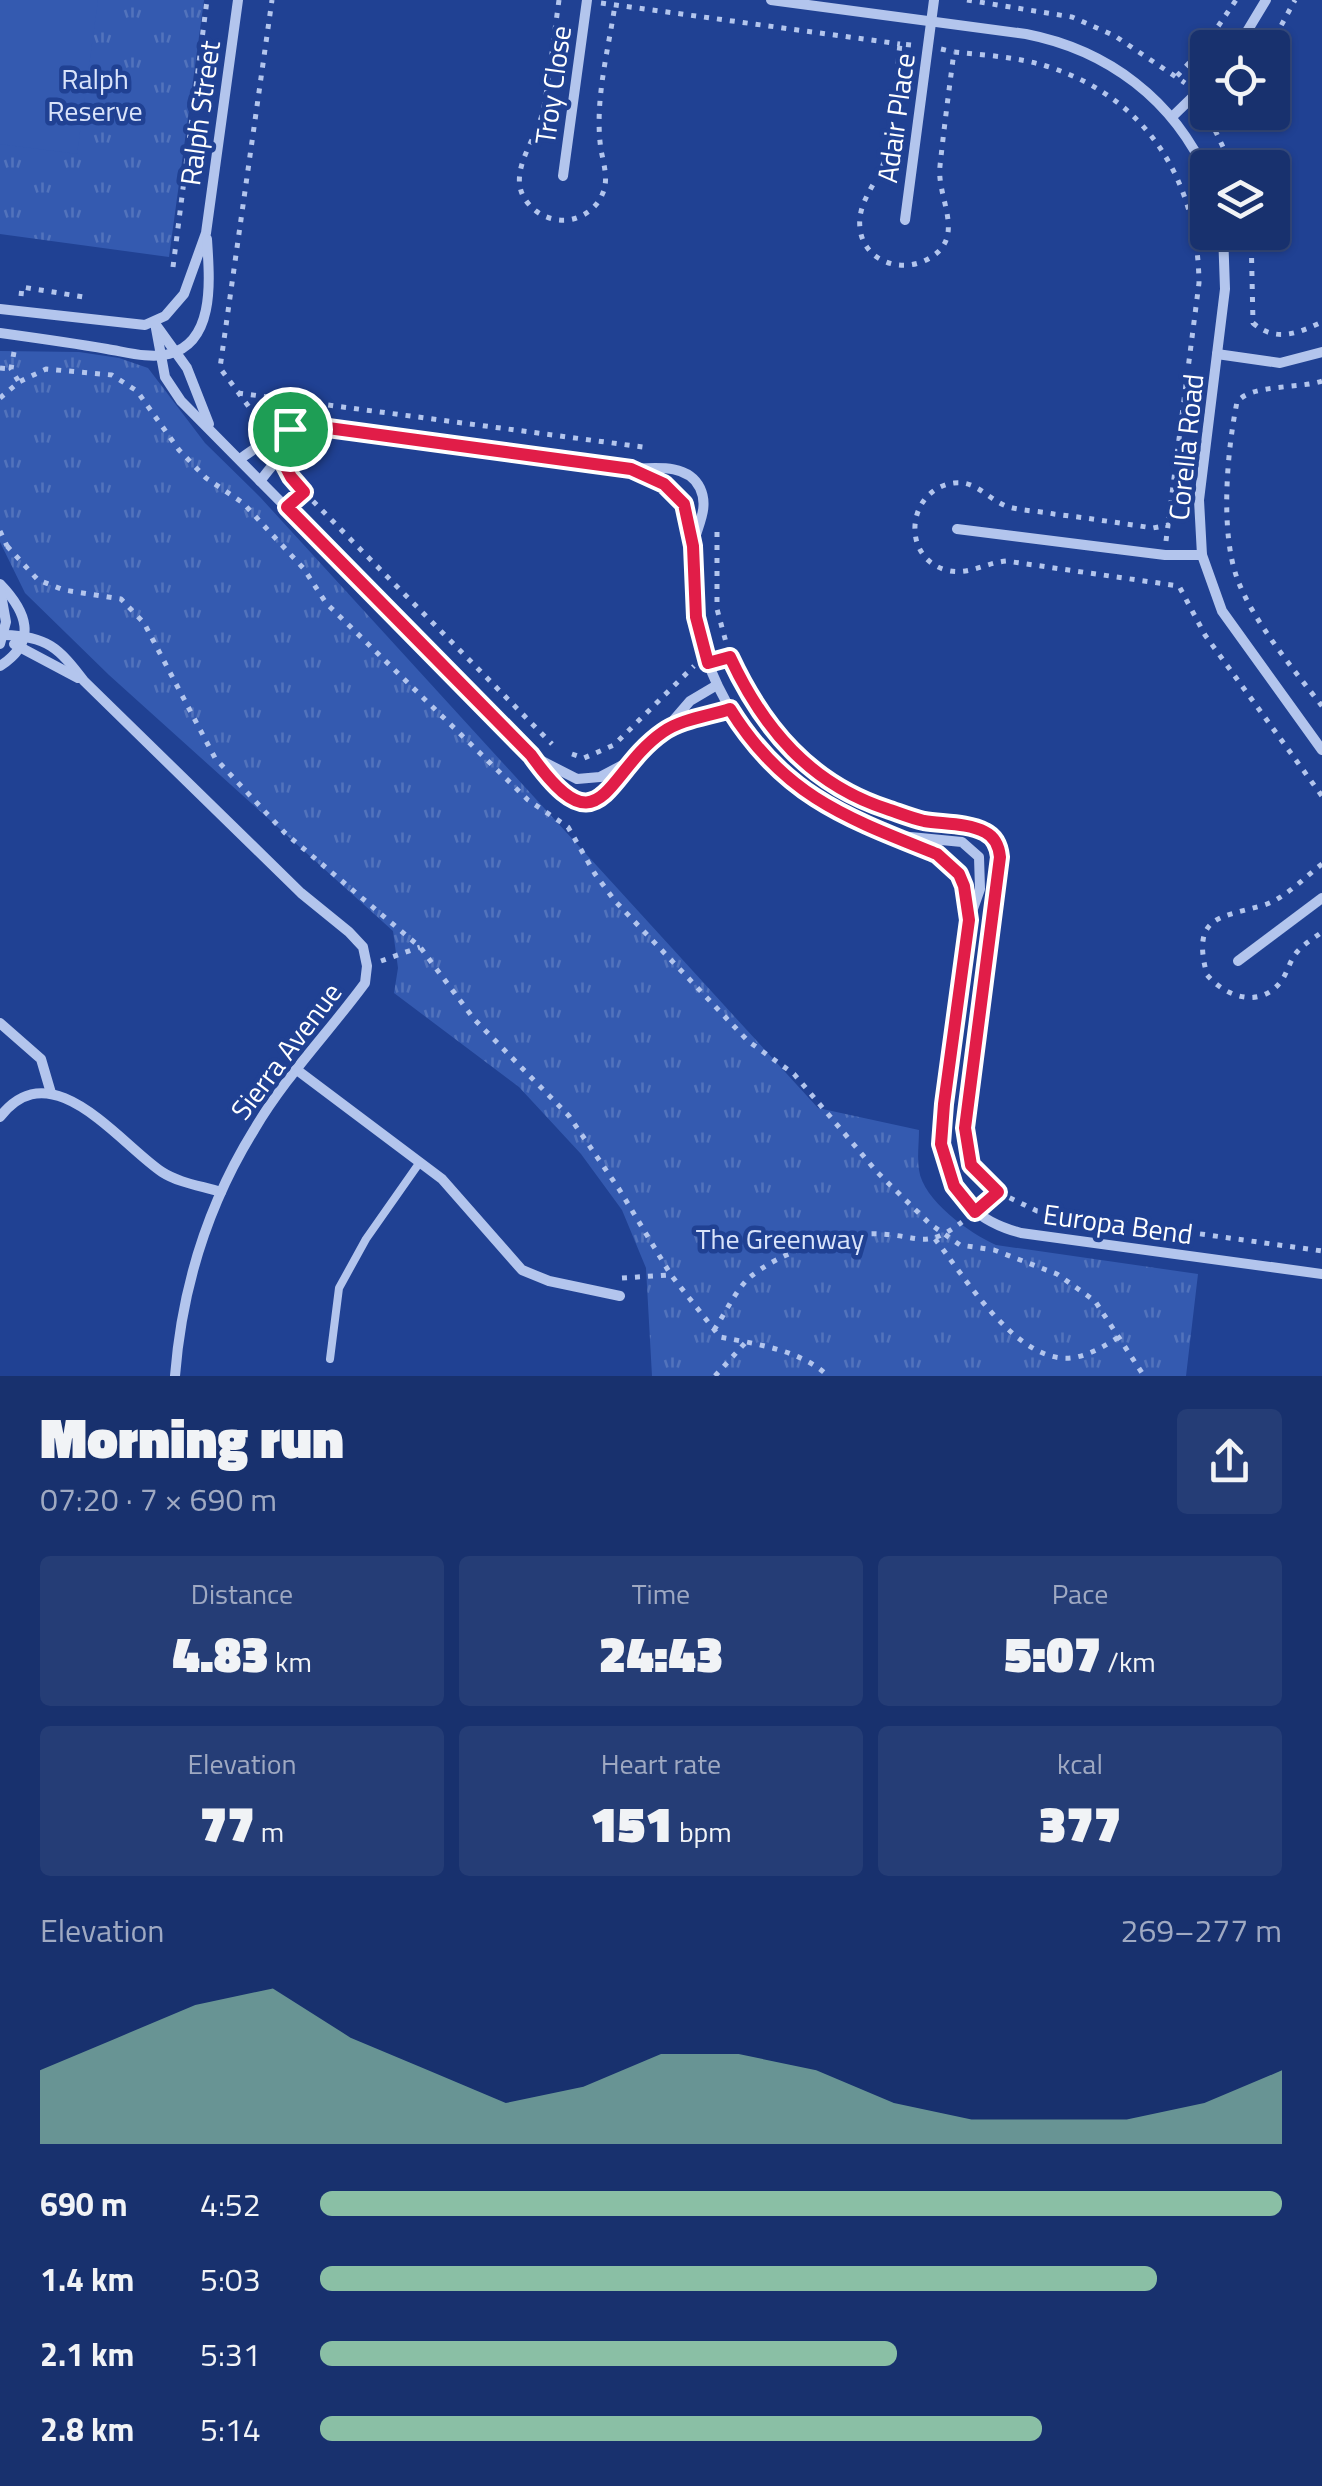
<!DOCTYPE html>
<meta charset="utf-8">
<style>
:root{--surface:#18316e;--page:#253d76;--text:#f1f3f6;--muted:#9fa9c2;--line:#364c81;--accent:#8abfa5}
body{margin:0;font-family:"Titillium Web",sans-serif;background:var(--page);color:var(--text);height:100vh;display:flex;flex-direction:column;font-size:38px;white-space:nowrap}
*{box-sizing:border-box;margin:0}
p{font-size:32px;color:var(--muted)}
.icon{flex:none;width:55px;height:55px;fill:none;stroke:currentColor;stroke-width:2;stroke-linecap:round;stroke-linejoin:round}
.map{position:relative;height:1376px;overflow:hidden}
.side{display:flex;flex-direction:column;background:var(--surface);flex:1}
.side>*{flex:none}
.buttons{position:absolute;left:1190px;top:30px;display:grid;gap:20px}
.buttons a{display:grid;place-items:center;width:100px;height:100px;border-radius:10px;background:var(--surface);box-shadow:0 2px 8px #0004,0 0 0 2px var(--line);font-size:50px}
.pin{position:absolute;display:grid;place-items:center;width:85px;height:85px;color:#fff;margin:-42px;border:5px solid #fff;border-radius:50%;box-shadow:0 2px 10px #0007}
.round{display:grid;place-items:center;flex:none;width:105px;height:105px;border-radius:10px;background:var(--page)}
.overview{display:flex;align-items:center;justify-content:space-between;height:170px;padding:0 40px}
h1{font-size:55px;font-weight:800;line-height:75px}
.metrics{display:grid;grid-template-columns:repeat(3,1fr);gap:15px;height:170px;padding:10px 40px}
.metrics div{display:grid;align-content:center;border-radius:10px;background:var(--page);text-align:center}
.metrics b{font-size:50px;font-weight:800}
.metrics small{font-size:28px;font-weight:400}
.metrics p{font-size:28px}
.chart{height:280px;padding:20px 40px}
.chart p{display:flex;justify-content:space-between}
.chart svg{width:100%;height:180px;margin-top:10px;fill:var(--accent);opacity:.7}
ul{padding:0 40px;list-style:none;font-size:32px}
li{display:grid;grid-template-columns:160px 120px 1fr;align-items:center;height:75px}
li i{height:25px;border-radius:12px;background:var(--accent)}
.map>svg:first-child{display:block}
.park{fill:url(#park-tufts)}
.garden{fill:#345ab0}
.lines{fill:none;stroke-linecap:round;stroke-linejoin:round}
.path{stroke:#b3c5ed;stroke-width:5;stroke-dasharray:5 8;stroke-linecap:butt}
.lane{stroke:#b3c5ed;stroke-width:8}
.street{stroke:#b3c5ed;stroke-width:10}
.route-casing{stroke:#fff;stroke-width:20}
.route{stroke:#e11d48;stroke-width:12}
.labels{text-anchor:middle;stroke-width:9;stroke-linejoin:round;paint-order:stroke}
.park-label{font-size:28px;fill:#d9e3fa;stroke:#204193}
.street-label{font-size:28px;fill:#fff;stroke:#204193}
</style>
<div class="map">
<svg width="1322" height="1376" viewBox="0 0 1322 1376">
<defs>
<pattern id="park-tufts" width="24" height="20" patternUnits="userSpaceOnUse" patternTransform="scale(2.5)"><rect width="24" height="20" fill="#345ab0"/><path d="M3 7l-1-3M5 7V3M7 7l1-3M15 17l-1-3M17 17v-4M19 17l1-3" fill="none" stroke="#5273bc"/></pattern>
</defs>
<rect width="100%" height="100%" fill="#204193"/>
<g class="park">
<path d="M0,0H204L169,257L0,234Z"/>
<path d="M0,351L79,352L119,358L148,368L205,443L260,497L818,1108L919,1130C919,1143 917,1157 919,1170C923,1200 969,1233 996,1245L1198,1274L1186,1376H652L646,1268L622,1210L581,1154L519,1087L394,993L398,968L393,931L109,675L25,593L0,542Z"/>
</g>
<path class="garden" d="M0,0H98L77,154L0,144Z"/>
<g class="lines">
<g class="path">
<path d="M559,0C554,36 550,72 544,107C538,142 497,180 536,211C546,219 561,222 573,219C585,216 597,207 602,195C609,181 604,165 601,150C594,102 608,52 615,5"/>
<path d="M967,0L1072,17L1115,36L1185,83"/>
<path d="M601,3L900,44"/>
<path d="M911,45L900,44C896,76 894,137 883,165C875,185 857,204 860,228C861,241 869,253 880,259C894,267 910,267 924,261C970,240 936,199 940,166C944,128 949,90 954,52C984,55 1017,57 1046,66C1147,97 1198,181 1199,283L1168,525"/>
<path d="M1269,48L1295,0"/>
<path d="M941,49L954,52"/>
<path d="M1177,76L1204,47L1236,0"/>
<path d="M1204,107L1233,168"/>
<path d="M1251,232L1253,323C1276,343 1298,333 1322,322"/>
<path d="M173,267L207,0"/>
<path d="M21,296L22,287L90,298"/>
<path d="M14,352L11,369L19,382"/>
<path d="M0,368L11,369"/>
<path d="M1322,381C1298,389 1251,384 1237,402C1227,451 1220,531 1237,578C1252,620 1294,670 1322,706"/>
<path d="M238,393L650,448"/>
<path d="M0,398L19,382L46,369L112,375L137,391L179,450L206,478L243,503L304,569L326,603L528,800L568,827L595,874L615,901L748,1041L794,1074L877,1172L930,1224L960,1245L994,1250L1057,1274L1095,1301L1144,1376"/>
<path d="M264,427L220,368L272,0"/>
<path d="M288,471L303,491L297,497"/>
<path d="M304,492L552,744"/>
<path d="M0,531L7,546L0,551"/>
<path d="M717,532V609L730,657"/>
<path d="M1166,541L1168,525L1153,528C1120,523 1087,518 1054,514C1040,511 1023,511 1009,507C989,501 977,480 954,483C907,489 900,557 946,570C967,576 985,563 1006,561L1179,586L1205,635L1322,796"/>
<path d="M7,546L38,580L64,590L121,599L144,623L215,758L285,833L420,947L474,1019L569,1116L619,1189L671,1275L720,1337C756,1344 801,1350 828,1376"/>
<path d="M724,658L730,657C771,746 819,787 912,818"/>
<path d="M572,754L584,758L614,745L694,666"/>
<path d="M972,828C991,831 1000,843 999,862"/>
<path d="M1322,864C1305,877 1284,899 1264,905C1220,918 1191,915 1207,975C1227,998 1261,1009 1282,980C1288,971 1290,960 1297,952C1304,944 1314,938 1322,932"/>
<path d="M381,961L420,947"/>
<path d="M998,1192L1037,1211L1322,1251"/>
<path d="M990,1200L998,1192L971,1165L965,1128L993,912"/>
<path d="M935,1239C964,1276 1011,1354 1062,1358C1082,1360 1103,1347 1119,1337"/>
<path d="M622,1278L669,1275"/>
<path d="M714,1330C725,1314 735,1291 749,1278C779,1252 841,1231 881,1234C921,1236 925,1250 962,1222"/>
<path d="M715,1376L746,1342"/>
</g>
<path class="lane" d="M330,1359L339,1288L366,1239L420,1162"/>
<g class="street">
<path d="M771,0L1026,34C1108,50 1174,100 1208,177"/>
<path d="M1237,48L1266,0"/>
<path d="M1172,117L1208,82"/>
<path d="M563,176L587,0"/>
<path d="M905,220L934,0"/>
<path d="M1223,232L1225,289L1199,500L1202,555L1222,611L1322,750"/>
<path d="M0,309L145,325L165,316L184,294L206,233L238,0"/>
<path d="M155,323L165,377L181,401L531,755C548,779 560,801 591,801L615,787L632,760"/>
<path d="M156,325L187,368L209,424"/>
<path d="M0,333C36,338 72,343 107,349C126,352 150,359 169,354C217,342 209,275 207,239"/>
<path d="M1217,354L1280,363L1322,352"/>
<path d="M240,459C271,437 299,417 339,430L631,469C654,468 688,463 700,488C710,509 696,527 693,547C690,560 692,573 692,585C697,680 755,768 838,814C869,831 904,841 937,854C964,872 963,891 969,920"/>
<path d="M636,471C683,492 680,495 692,542"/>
<path d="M260,481C288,446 293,438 338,431"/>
<path d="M957,529L1165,555H1202"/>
<path d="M0,584C26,611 39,641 0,666"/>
<path d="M0,589L6,622L0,644"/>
<path d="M4,635C47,636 59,648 84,681L301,893L349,932L363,947L367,966L365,983C329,1032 285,1077 254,1130C207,1206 182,1287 175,1376"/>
<path d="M14,644L78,678"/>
<path d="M665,730L730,709"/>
<path d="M536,758L577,779L600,777L632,760L665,730L690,701L717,685"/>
<path d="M900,836L962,842L979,857L980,889L969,920C963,963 957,1006 951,1050C940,1127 924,1207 1021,1233L1322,1274"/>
<path d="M1238,961L1322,898"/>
<path d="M0,1023L41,1059L51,1093"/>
<path d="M297,1070L442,1179L522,1270L549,1281L620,1296"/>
<path d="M0,1117C51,1050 119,1143 162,1172C179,1183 202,1186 221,1192"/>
</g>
</g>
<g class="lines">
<defs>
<path id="route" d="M306,425L631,469L664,484L684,504L693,546L696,617L708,663L730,657C763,728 810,784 887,809C899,813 911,818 924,821C943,824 968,823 985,832C995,837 999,847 1000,857L965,1128L971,1165L998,1192L975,1212L954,1186L941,1144L944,1104L969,920L964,886L959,874L937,854C847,818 784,796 730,709C709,716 681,719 663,732C605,772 602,855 531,755L287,507L304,492L291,477L270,437Z"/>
</defs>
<use href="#route" class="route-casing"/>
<use href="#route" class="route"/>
</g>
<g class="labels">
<g class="park-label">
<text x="95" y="89">Ralph<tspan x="95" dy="32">Reserve</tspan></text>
<text x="780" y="1249">The Greenway</text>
</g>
<g class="street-label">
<text transform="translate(553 85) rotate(-82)" y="10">Troy Close</text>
<text transform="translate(200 113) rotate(-82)" y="10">Ralph Street</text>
<text transform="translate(896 118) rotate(-82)" y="10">Adair Place</text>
<text transform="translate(1186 447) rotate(-84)" y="10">Corella Road</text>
<text transform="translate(286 1051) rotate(-53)" y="10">Sierra Avenue</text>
<text transform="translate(1118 1224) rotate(8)" y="10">Europa Bend</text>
</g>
</g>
</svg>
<div class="buttons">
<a><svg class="icon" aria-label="locate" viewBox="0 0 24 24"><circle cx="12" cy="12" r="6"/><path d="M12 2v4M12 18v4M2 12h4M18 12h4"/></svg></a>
<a><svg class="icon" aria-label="layers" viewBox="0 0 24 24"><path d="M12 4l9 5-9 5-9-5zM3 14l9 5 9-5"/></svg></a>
</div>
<div class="pin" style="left:290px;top:429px;background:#1e9e55"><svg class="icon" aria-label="arrive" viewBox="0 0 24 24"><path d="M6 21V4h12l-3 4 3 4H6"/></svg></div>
</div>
<section class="side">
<div class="overview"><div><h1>Morning run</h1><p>07:20 · 7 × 690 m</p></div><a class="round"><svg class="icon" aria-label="share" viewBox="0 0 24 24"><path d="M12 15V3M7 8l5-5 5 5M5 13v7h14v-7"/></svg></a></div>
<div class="metrics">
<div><p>Distance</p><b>4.83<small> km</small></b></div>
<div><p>Time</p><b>24:43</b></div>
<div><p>Pace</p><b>5:07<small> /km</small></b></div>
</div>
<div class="metrics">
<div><p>Elevation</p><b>77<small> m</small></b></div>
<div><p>Heart rate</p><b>151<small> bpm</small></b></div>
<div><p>kcal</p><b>377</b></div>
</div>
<div class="chart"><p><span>Elevation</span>269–277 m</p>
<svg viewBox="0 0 160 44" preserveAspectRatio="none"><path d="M0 44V26L10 18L20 10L30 6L40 18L50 26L60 34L70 30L80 22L90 22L100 26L110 34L120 38L130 38L140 38L150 34L160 26V44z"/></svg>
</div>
<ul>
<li><b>690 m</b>4:52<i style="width:100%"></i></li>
<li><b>1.4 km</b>5:03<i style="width:87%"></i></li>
<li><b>2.1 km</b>5:31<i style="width:60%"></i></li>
<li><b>2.8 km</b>5:14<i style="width:75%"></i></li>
</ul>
</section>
